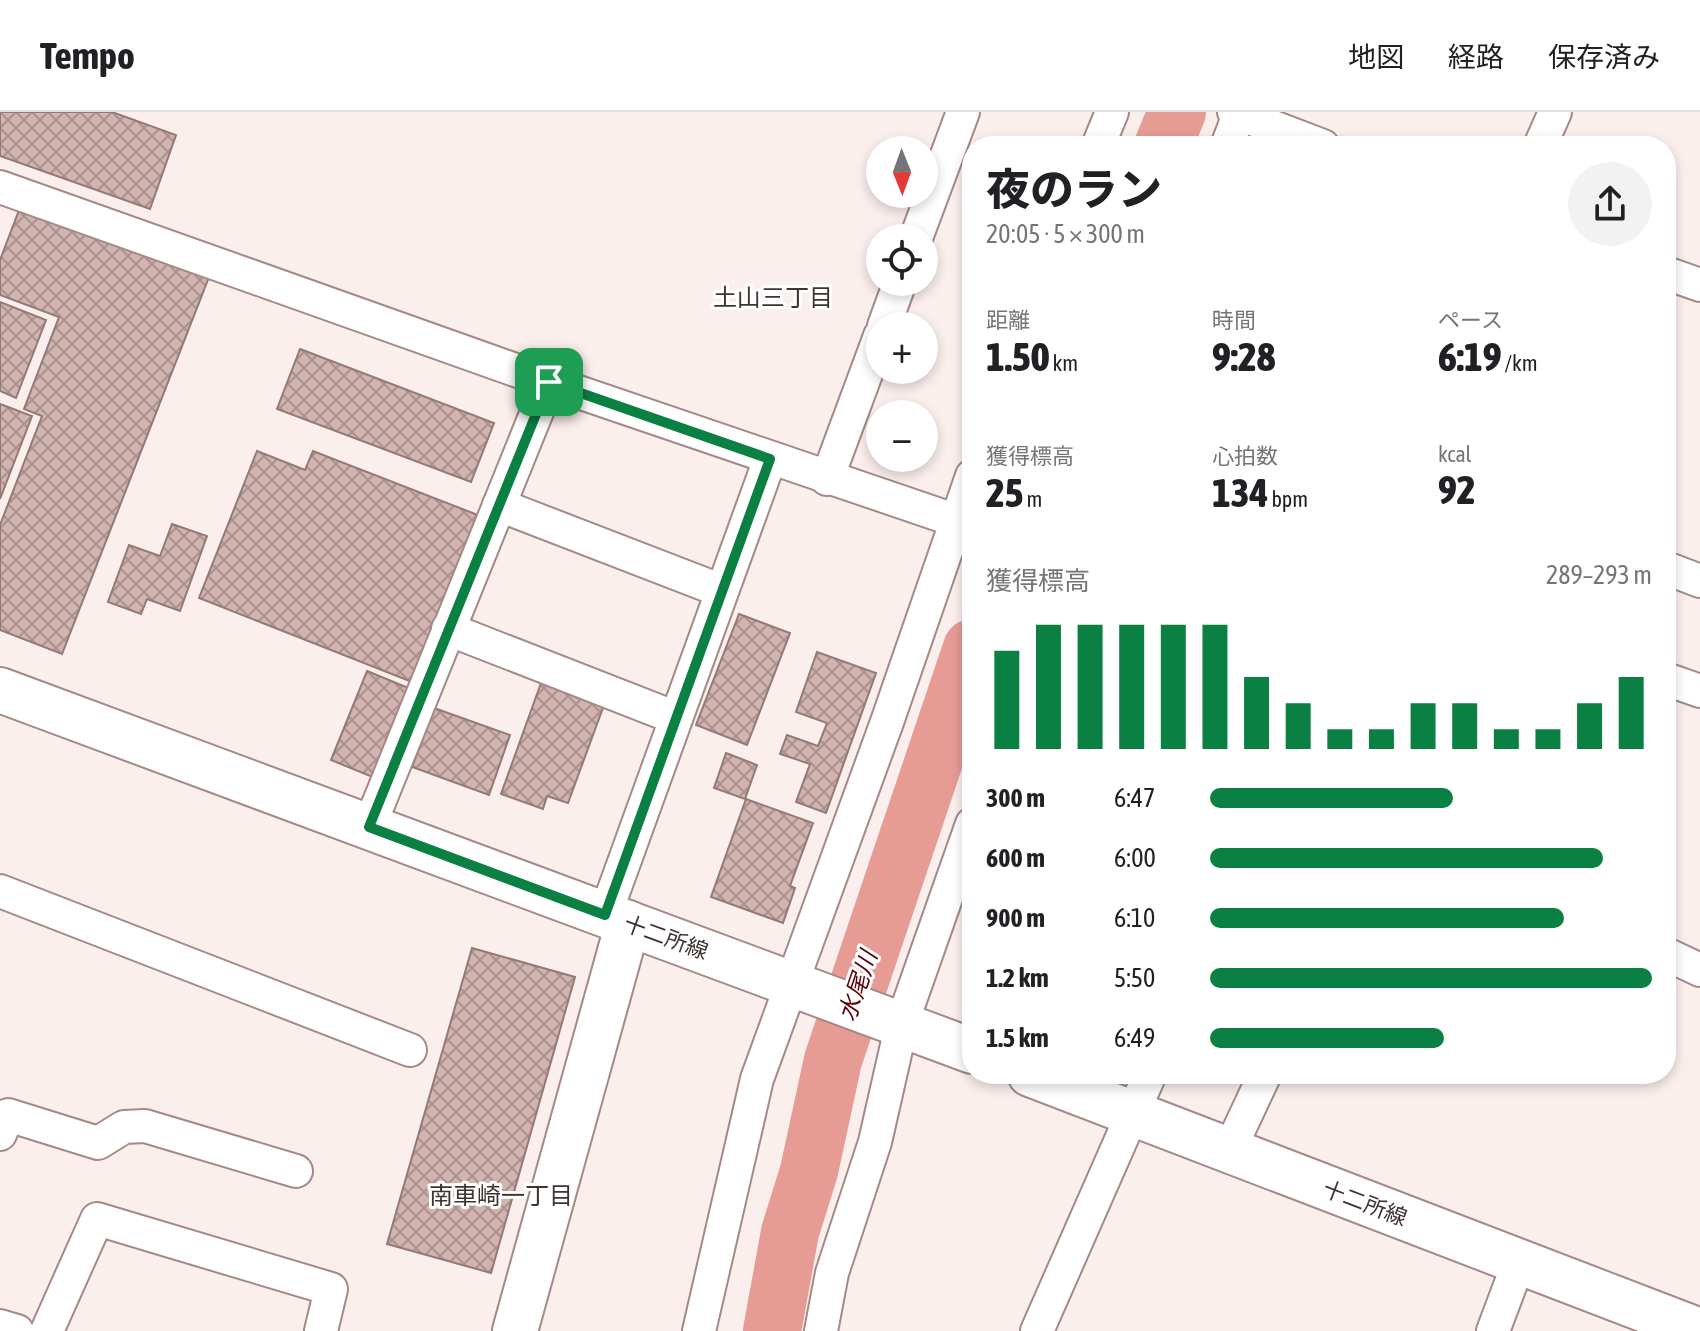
<!DOCTYPE html>
<html lang="ja">
<meta charset="utf-8">
<style>
:root{--surface:#fff;--page:#f2f2f2;--text:#202124;--muted:#757577;--line:#e0e0e0;--accent:#0b8043}
body{margin:0;font-family:"Asap Condensed","Noto Sans JP",sans-serif;background:var(--page);color:var(--text);height:100vh;display:flex;flex-direction:column;font-size:30px;white-space:nowrap}
*{box-sizing:border-box;margin:0}
p{font-size:26px;color:var(--muted)}
.icon{flex:none;width:44px;height:44px;fill:none;stroke:currentColor;stroke-width:2;stroke-linecap:round;stroke-linejoin:round}
.map{position:relative;flex:1;overflow:hidden}
.details{position:absolute;left:962px;top:24px;width:714px;height:948px;display:flex;flex-direction:column;background:var(--surface);border-radius:32px;box-shadow:0 4px 12px #0003}
.details>*{flex:none}
.needle{width:52px;rotate:179deg}
.fabs{position:absolute;left:866px;top:24px;display:grid;gap:16px}
.fabs a{display:grid;place-items:center;width:72px;height:72px;border-radius:50%;background:var(--surface);box-shadow:0 4px 12px #0003;font-size:40px}
.pin{position:absolute;display:grid;place-items:center;width:68px;height:68px;color:#fff;margin:-34px;border-radius:16px;box-shadow:0 4px 12px #0006}
.round{display:grid;place-items:center;flex:none;width:84px;height:84px;border-radius:42px;background:var(--page)}
.summary{display:flex;align-items:center;justify-content:space-between;height:136px;padding:0 24px}
h1{font-size:44px;font-weight:800;line-height:60px}
.metrics{display:grid;grid-template-columns:repeat(3,1fr);gap:12px;height:136px;padding:8px 24px}
.metrics div{display:grid;align-content:center}
.metrics b{font-size:40px;font-weight:800}
.metrics small{font-size:22px;font-weight:400}
.metrics p{font-size:22px}
.chart{height:224px;padding:16px 24px}
.chart p{display:flex;justify-content:space-between}
.chart svg{width:100%;height:144px;margin-top:8px;stroke:var(--accent);stroke-width:6}
ul{padding:0 24px;list-style:none;font-size:26px}
li{display:grid;grid-template-columns:128px 96px 1fr;align-items:center;height:60px}
li i{height:20px;border-radius:10px;background:var(--accent)}
header{display:flex;align-items:center;gap:48px;box-sizing:border-box;height:112px;padding:0 40px;background:var(--surface);border-bottom:2px solid var(--line)}
header strong{font-size:38px}
nav{display:flex;gap:44px;margin-inline-start:auto;font-size:28px}
.map>svg:first-child{display:block}
.lines{fill:none;stroke-linecap:round;stroke-linejoin:round}
.river{stroke:#e69b94;stroke-width:58}
.building{fill:url(#building-cross-hatch);stroke:#947976;stroke-width:2}
.street-casing{stroke:#a58986;stroke-width:36}
.secondary-casing{stroke:#a58986;stroke-width:48}
.street{stroke:#fff;stroke-width:32}
.secondary{stroke:#fff;stroke-width:44}
.route-casing{stroke:#fff;stroke-width:16}
.route{stroke:#0b8043;stroke-width:10}
.labels{text-anchor:middle;stroke-width:6;stroke-linejoin:round;paint-order:stroke}
.street-label{font-size:22px;fill:#3f3332;stroke:#fff}
.neighbourhood-label{font-size:24px;fill:#3f3332;stroke:#fff}
.water-label{font-size:24px;font-style:italic;fill:#5a0007;stroke:#fff}
</style>
<header>
<strong>Tempo</strong>
<nav><a>地図</a><a>経路</a><a>保存済み</a></nav>
</header>
<div class="map">
<svg width="1700" height="1219" viewBox="0 0 1700 1219">
<defs>
<pattern id="building-cross-hatch" width="8" height="8" patternUnits="userSpaceOnUse" patternTransform="scale(2)"><rect width="8" height="8" fill="#d1b3af"/><path d="M0 0l8 8M0 8l8-8" fill="none" stroke="#ab928f"/></pattern>
</defs>
<rect width="100%" height="100%" fill="#fbefed"/>
<g class="lines">
<g class="river">
<path d="M1163,34L1177,0"/>
<path d="M772,1219L790,1120L809,1059L833,948L972,536"/>
</g>
</g>
<g class="building">
<path d="M0,0H112L176,23L150,97L0,44Z"/>
<path d="M21,93L209,165L62,542L0,518V413L42,304L24,297L59,205L0,183V148Z"/>
<path d="M0,190L46,208L16,286L0,279Z"/>
<path d="M300,237L494,311L471,370L277,297Z"/>
<path d="M0,292L32,304L0,387Z"/>
<path d="M257,339L305,358L313,339L483,405L417,572L199,486Z"/>
<path d="M172,412L207,424L180,499L147,487L141,502L108,490L129,433L160,444Z"/>
<path d="M739,502L790,521L747,633L696,613Z"/>
<path d="M817,540L876,561L826,701L796,690L810,652L780,642L787,623L818,634L827,611L796,600Z"/>
<path d="M367,559L411,577L375,666L331,648Z"/>
<path d="M541,571L604,593L568,691L547,684L543,697L501,682Z"/>
<path d="M434,596L510,623L489,683L412,655Z"/>
<path d="M726,641L757,653L745,687L714,676Z"/>
<path d="M746,687L813,711L790,774L795,776L783,811L711,785Z"/>
<path d="M472,836L575,865L491,1161L387,1132Z"/>
</g>
<g class="lines">
<defs>
<g id="street">
<path d="M1234,0L1323,34"/>
<path d="M1098,34L1112,0"/>
<path d="M1227,34L1240,0"/>
<path d="M1540,34L1555,0"/>
<path d="M0,75L549,270L972,414"/>
<path d="M916,126L963,0"/>
<path d="M1666,161L1700,173"/>
<path d="M884,214L900,170"/>
<path d="M827,367L880,224"/>
<path d="M499,393L722,479"/>
<path d="M1666,456L1700,469"/>
<path d="M448,517L676,606"/>
<path d="M1666,567L1700,579"/>
<path d="M369,715L549,270"/>
<path d="M0,779L410,938"/>
<path d="M605,803L770,347"/>
<path d="M1666,842L1700,858"/>
<path d="M0,1022L8,1003L98,1031L124,1015L145,1014L296,1059"/>
<path d="M1229,1039L1265,962"/>
<path d="M0,1214L17,1219"/>
<path d="M47,1219L97,1107L331,1177L321,1219"/>
<path d="M699,1219L757,967L887,610L972,364"/>
<path d="M821,1219L832,1161L875,1030L902,911L972,712"/>
<path d="M1037,1219L1150,962"/>
<path d="M1493,1219L1519,1150"/>
</g>
<g id="secondary">
<path d="M0,578L972,939"/>
<path d="M1030,962L1700,1219"/>
<path d="M515,1219L628,811"/>
</g>
</defs>
<use href="#street" class="street-casing"/>
<use href="#secondary" class="secondary-casing"/>
<use href="#street" class="street"/>
<use href="#secondary" class="secondary"/>
</g>
<g class="lines">
<defs>
<path id="route" d="M549,270L770,347L605,803L369,715Z"/>
</defs>
<use href="#route" class="route-casing"/>
<use href="#route" class="route"/>
</g>
<g class="labels">
<g class="street-label">
<text transform="translate(666 825) rotate(20)" y="8">十二所線</text>
<text transform="translate(1365 1091) rotate(21)" y="8">十二所線</text>
</g>
<g class="neighbourhood-label">
<text x="773" y="194">土山三丁目</text>
<text x="501" y="1092">南車崎一丁目</text>
</g>
<g class="water-label">
<text transform="translate(858 874) rotate(-71)" y="8">水尾川</text>
</g>
</g>
</svg>
<div class="fabs">
<a><svg class="needle" viewBox="-14 -14 28 28"><path d="M0-13l5 13h-10z" fill="#e53935"/><path d="M0 13l5-13h-10z" fill="#757577"/></svg></a>
<a><svg class="icon" aria-label="locate" viewBox="0 0 24 24"><circle cx="12" cy="12" r="6"/><path d="M12 2v4M12 18v4M2 12h4M18 12h4"/></svg></a>
<a>+</a>
<a>−</a>
</div>
<div class="pin" style="left:549px;top:270px;background:#1e9e55"><svg class="icon" aria-label="arrive" viewBox="0 0 24 24"><path d="M6 21V4h12l-3 4 3 4H6"/></svg></div>
<section class="details">
<div class="summary"><div><h1>夜のラン</h1><p>20:05 · 5 × 300 m</p></div><a class="round"><svg class="icon" aria-label="share" viewBox="0 0 24 24"><path d="M12 15V3M7 8l5-5 5 5M5 13v7h14v-7"/></svg></a></div>
<div class="metrics">
<div><p>距離</p><b>1.50<small> km</small></b></div>
<div><p>時間</p><b>9:28</b></div>
<div><p>ペース</p><b>6:19<small> /km</small></b></div>
</div>
<div class="metrics">
<div><p>獲得標高</p><b>25<small> m</small></b></div>
<div><p>心拍数</p><b>134<small> bpm</small></b></div>
<div><p>kcal</p><b>92</b></div>
</div>
<div class="chart"><p><span>獲得標高</span>289–293 m</p>
<svg viewBox="0 0 160 44" preserveAspectRatio="none"><path d="M5 44V14M15 44V6M25 44V6M35 44V6M45 44V6M55 44V6M65 44V22M75 44V30M85 44V38M95 44V38M105 44V30M115 44V30M125 44V38M135 44V38M145 44V30M155 44V22"/></svg>
</div>
<ul>
<li><b>300 m</b>6:47<i style="width:55%"></i></li>
<li><b>600 m</b>6:00<i style="width:89%"></i></li>
<li><b>900 m</b>6:10<i style="width:80%"></i></li>
<li><b>1.2 km</b>5:50<i style="width:100%"></i></li>
<li><b>1.5 km</b>6:49<i style="width:53%"></i></li>
</ul>
</section>
</div>
